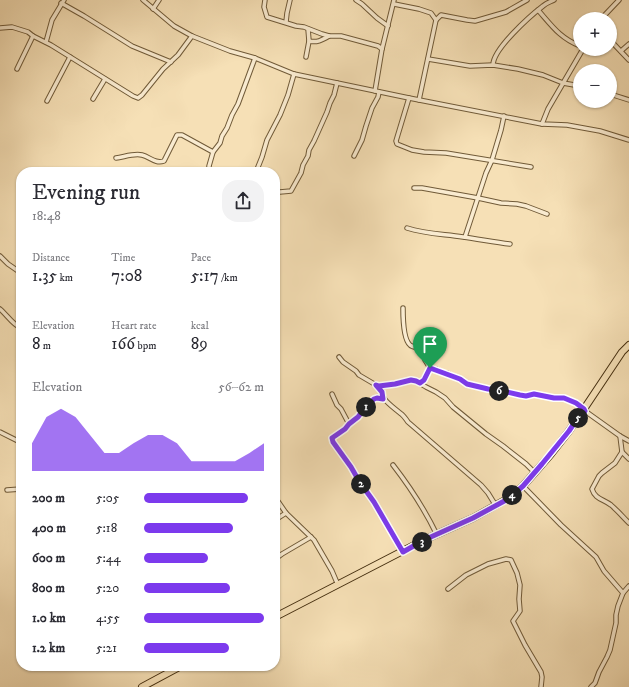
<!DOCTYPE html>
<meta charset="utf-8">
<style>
:root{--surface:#fff;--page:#f2f2f3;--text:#2b2b33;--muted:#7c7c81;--accent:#7c3aed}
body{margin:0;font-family:"IM FELL DW Pica",serif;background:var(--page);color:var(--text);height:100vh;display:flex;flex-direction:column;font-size:15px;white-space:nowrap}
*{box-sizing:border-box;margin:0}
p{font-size:13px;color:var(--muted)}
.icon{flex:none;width:22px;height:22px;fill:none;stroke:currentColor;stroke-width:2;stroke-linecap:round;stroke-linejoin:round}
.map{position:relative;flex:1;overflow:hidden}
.side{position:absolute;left:16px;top:167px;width:264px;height:504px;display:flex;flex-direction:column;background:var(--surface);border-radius:16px;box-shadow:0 1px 3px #0004}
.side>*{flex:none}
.tools{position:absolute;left:573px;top:12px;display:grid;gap:8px}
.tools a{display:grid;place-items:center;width:44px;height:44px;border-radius:50%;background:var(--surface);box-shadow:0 1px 3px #0004;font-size:20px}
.pin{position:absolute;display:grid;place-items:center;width:34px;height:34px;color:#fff;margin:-41px -17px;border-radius:50% 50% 50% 0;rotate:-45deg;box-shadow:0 0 4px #0007}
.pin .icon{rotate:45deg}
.km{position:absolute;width:20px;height:20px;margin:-10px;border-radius:50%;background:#222;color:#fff;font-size:11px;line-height:20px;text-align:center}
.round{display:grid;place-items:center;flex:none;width:42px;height:42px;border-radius:16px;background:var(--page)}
.head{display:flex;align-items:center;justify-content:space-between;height:68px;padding:0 16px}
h1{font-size:22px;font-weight:600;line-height:30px}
.stats{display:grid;grid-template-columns:repeat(3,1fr);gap:6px;height:68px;padding:4px 16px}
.stats div{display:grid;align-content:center}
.stats b{font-size:17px;font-weight:600}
.stats small{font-size:11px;font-weight:400}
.stats p{font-size:11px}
.chart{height:112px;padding:8px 16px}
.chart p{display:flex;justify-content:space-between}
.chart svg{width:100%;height:72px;margin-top:4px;fill:var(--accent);opacity:.7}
ul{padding:0 16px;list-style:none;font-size:13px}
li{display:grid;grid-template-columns:64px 48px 1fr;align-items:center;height:30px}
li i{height:10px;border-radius:5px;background:var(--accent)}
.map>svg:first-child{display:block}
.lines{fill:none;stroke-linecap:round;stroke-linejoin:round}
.minor-casing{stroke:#705a38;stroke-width:5.5}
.primary-casing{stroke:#432d0e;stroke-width:8}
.minor{stroke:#f9ebd0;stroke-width:3.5}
.primary{stroke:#f6e0b6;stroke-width:6}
.route-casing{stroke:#fff;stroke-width:8}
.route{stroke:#7c3aed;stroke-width:5}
</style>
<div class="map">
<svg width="629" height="687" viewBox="0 0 629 687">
<rect width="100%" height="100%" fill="#f6e0b6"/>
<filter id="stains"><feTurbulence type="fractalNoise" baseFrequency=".005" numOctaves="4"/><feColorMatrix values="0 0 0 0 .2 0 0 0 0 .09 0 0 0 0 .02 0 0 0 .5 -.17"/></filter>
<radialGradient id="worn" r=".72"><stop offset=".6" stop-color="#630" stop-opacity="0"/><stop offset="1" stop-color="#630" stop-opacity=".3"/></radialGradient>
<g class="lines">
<defs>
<g id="minor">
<path d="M143,0L174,26L192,36L230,51L255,58L294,74L409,98L542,124L567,125L600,131L629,140"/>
<path d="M265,0L264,7L267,17L296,26L304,27L322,34L329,36H341L378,46L382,49"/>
<path d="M356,0L362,4L377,18L388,26"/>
<path d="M61,3L84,16L132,46L171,62"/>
<path d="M394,4L419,9L431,13L436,20"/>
<path d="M153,9L159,0"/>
<path d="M538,10C552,26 560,38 580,46"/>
<path d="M601,19L619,0"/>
<path d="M286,22L287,13L290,0"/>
<path d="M0,28L12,27L28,32L33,36L51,45L133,96L138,98L142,95L163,69L178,55L192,36"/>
<path d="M610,40L629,60"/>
<path d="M309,41C317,43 322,40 329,36"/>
<path d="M46,42L52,20L64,0"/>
<path d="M621,51L629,44"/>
<path d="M306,57L309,41L308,29"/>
<path d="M428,59L470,66L493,65L518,69L543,75L563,83L580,86"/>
<path d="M493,65C493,49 530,16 543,6C546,3 550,2 554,0"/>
<path d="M17,69L33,36"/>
<path d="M375,91L382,49L394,0"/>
<path d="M610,94L629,100"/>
<path d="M409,98L396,141L397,144L412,150L424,152L446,153L531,167"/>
<path d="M93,99L105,79"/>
<path d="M419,100L436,20L441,15L467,20L475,21L506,12L527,0"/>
<path d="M47,101L70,57"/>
<path d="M542,124L548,109L583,49"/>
<path d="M354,156L362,140L366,126L372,108L378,97L379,92"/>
<path d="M116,158C124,157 134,153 142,155C150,157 155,164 164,161L177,135H182L213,152"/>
<path d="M213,172L209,170V166L213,152L220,143L222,136L227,128L232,115L238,104L255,58"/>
<path d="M256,172L262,157L267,140L280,115L288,95L294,74"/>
<path d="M414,188H422L478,198L501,203L517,204L526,206L547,214"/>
<path d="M275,191L280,192L291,191L301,173L303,165L308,156L309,150L314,141L327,112L330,103L334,95L337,83"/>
<path d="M407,228C426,234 443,234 463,237C478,239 494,242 510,244"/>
<path d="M465,237L486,173L492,160L501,130L504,116"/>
<path d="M0,256L8,264L21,273"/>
<path d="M403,308C403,317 403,339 410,345C414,349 418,345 422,349L425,360L430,368L423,380L420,383"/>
<path d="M0,309C7,315 13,325 21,328"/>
<path d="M339,357L343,362L356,371L359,375L376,385L382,392"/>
<path d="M430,368L436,369L443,373H447L460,379L467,384L477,386L488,389L498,390L520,395H526L534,394L554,398H564L576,403L584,409"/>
<path d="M332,394L337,405L341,409L349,424"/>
<path d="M383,399L377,398L374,399L364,409L359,417L349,424L345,429L332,438V440L351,467L359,481L374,502L402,551"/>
<path d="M585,411L620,436L629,441"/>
<path d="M0,432L18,441L21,440"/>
<path d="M620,436L622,452L615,463L602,473L599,476L592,489C595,499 603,499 611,505C617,510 623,517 629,523"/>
<path d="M622,452L629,459"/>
<path d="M393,465C410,487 425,510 437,535"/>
<path d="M523,486L561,525L596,557L604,571L623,593"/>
<path d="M7,490L21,489"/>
<path d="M275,497L286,513L314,540L332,571L338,585"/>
<path d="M496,506L488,493L481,485L408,422C406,419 403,415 400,413C392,406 376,397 384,385L395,384L411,380L416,381L426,387L436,392L445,398L453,407L486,434L503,446L526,464L534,472"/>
<path d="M275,520L286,513"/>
<path d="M275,559L282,554L311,537"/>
<path d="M448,589L466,575L488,564L506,559L511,560L517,573L520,585L519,599L520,611L513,621L525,645L541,672L542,677L541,687"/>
<path d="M591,687L595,683L599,672L607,657L610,650L616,623V615L618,606L623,593L629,586"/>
</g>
<g id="primary">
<path d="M275,617L424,540L473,518L507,499L523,486L551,454L569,431L577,419L585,411L584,409L622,352L629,345"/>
<path d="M142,687L181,666"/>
</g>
</defs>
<use href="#minor" class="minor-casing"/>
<use href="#primary" class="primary-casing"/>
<use href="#minor" class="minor"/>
<use href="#primary" class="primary"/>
</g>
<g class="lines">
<defs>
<path id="route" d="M430,368L460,379L467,384L488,389L498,390L520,395L526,396L534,394L554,398H564L576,403L584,409L585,411L577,419L569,431L542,464L523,486L508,499L473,518L424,540L403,552L374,502L359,481L351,467L333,442L332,438L345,429L349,424L358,417L364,409L374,399L377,398L383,399L382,392L376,385L379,386L395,384L411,380L416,381L420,383L424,380Z"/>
</defs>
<use href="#route" class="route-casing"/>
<use href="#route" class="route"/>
</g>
<rect width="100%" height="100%" filter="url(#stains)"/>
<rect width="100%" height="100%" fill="url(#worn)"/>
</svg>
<div class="tools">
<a>+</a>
<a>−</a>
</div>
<div class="pin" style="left:430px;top:368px;background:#1e9e55"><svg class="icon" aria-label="arrive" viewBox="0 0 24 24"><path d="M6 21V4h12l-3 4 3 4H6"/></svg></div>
<b class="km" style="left:366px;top:407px">1</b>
<b class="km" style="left:361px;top:484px">2</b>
<b class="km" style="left:422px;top:542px">3</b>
<b class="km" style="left:512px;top:495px">4</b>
<b class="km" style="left:578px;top:418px">5</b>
<b class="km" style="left:499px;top:391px">6</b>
<section class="side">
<div class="head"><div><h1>Evening run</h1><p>18:48</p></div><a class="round"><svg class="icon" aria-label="share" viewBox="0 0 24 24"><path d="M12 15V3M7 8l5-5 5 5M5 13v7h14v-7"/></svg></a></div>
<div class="stats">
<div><p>Distance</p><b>1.35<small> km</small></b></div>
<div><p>Time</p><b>7:08</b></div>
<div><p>Pace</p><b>5:17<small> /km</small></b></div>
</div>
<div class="stats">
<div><p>Elevation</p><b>8<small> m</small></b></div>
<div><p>Heart rate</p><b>166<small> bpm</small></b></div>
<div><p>kcal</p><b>89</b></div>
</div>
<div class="chart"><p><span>Elevation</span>56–62 m</p>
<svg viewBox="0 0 160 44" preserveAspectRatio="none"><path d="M0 44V27L10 11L20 6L30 11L40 22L50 33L60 33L70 27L80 22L90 22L100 27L110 38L120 38L130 38L140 38L150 33L160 27V44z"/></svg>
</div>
<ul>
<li><b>200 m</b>5:05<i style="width:87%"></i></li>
<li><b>400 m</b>5:18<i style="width:74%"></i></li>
<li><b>600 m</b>5:44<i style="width:53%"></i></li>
<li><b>800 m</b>5:20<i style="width:72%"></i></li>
<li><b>1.0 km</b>4:55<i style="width:100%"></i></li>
<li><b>1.2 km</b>5:21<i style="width:71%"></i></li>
</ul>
</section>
</div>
